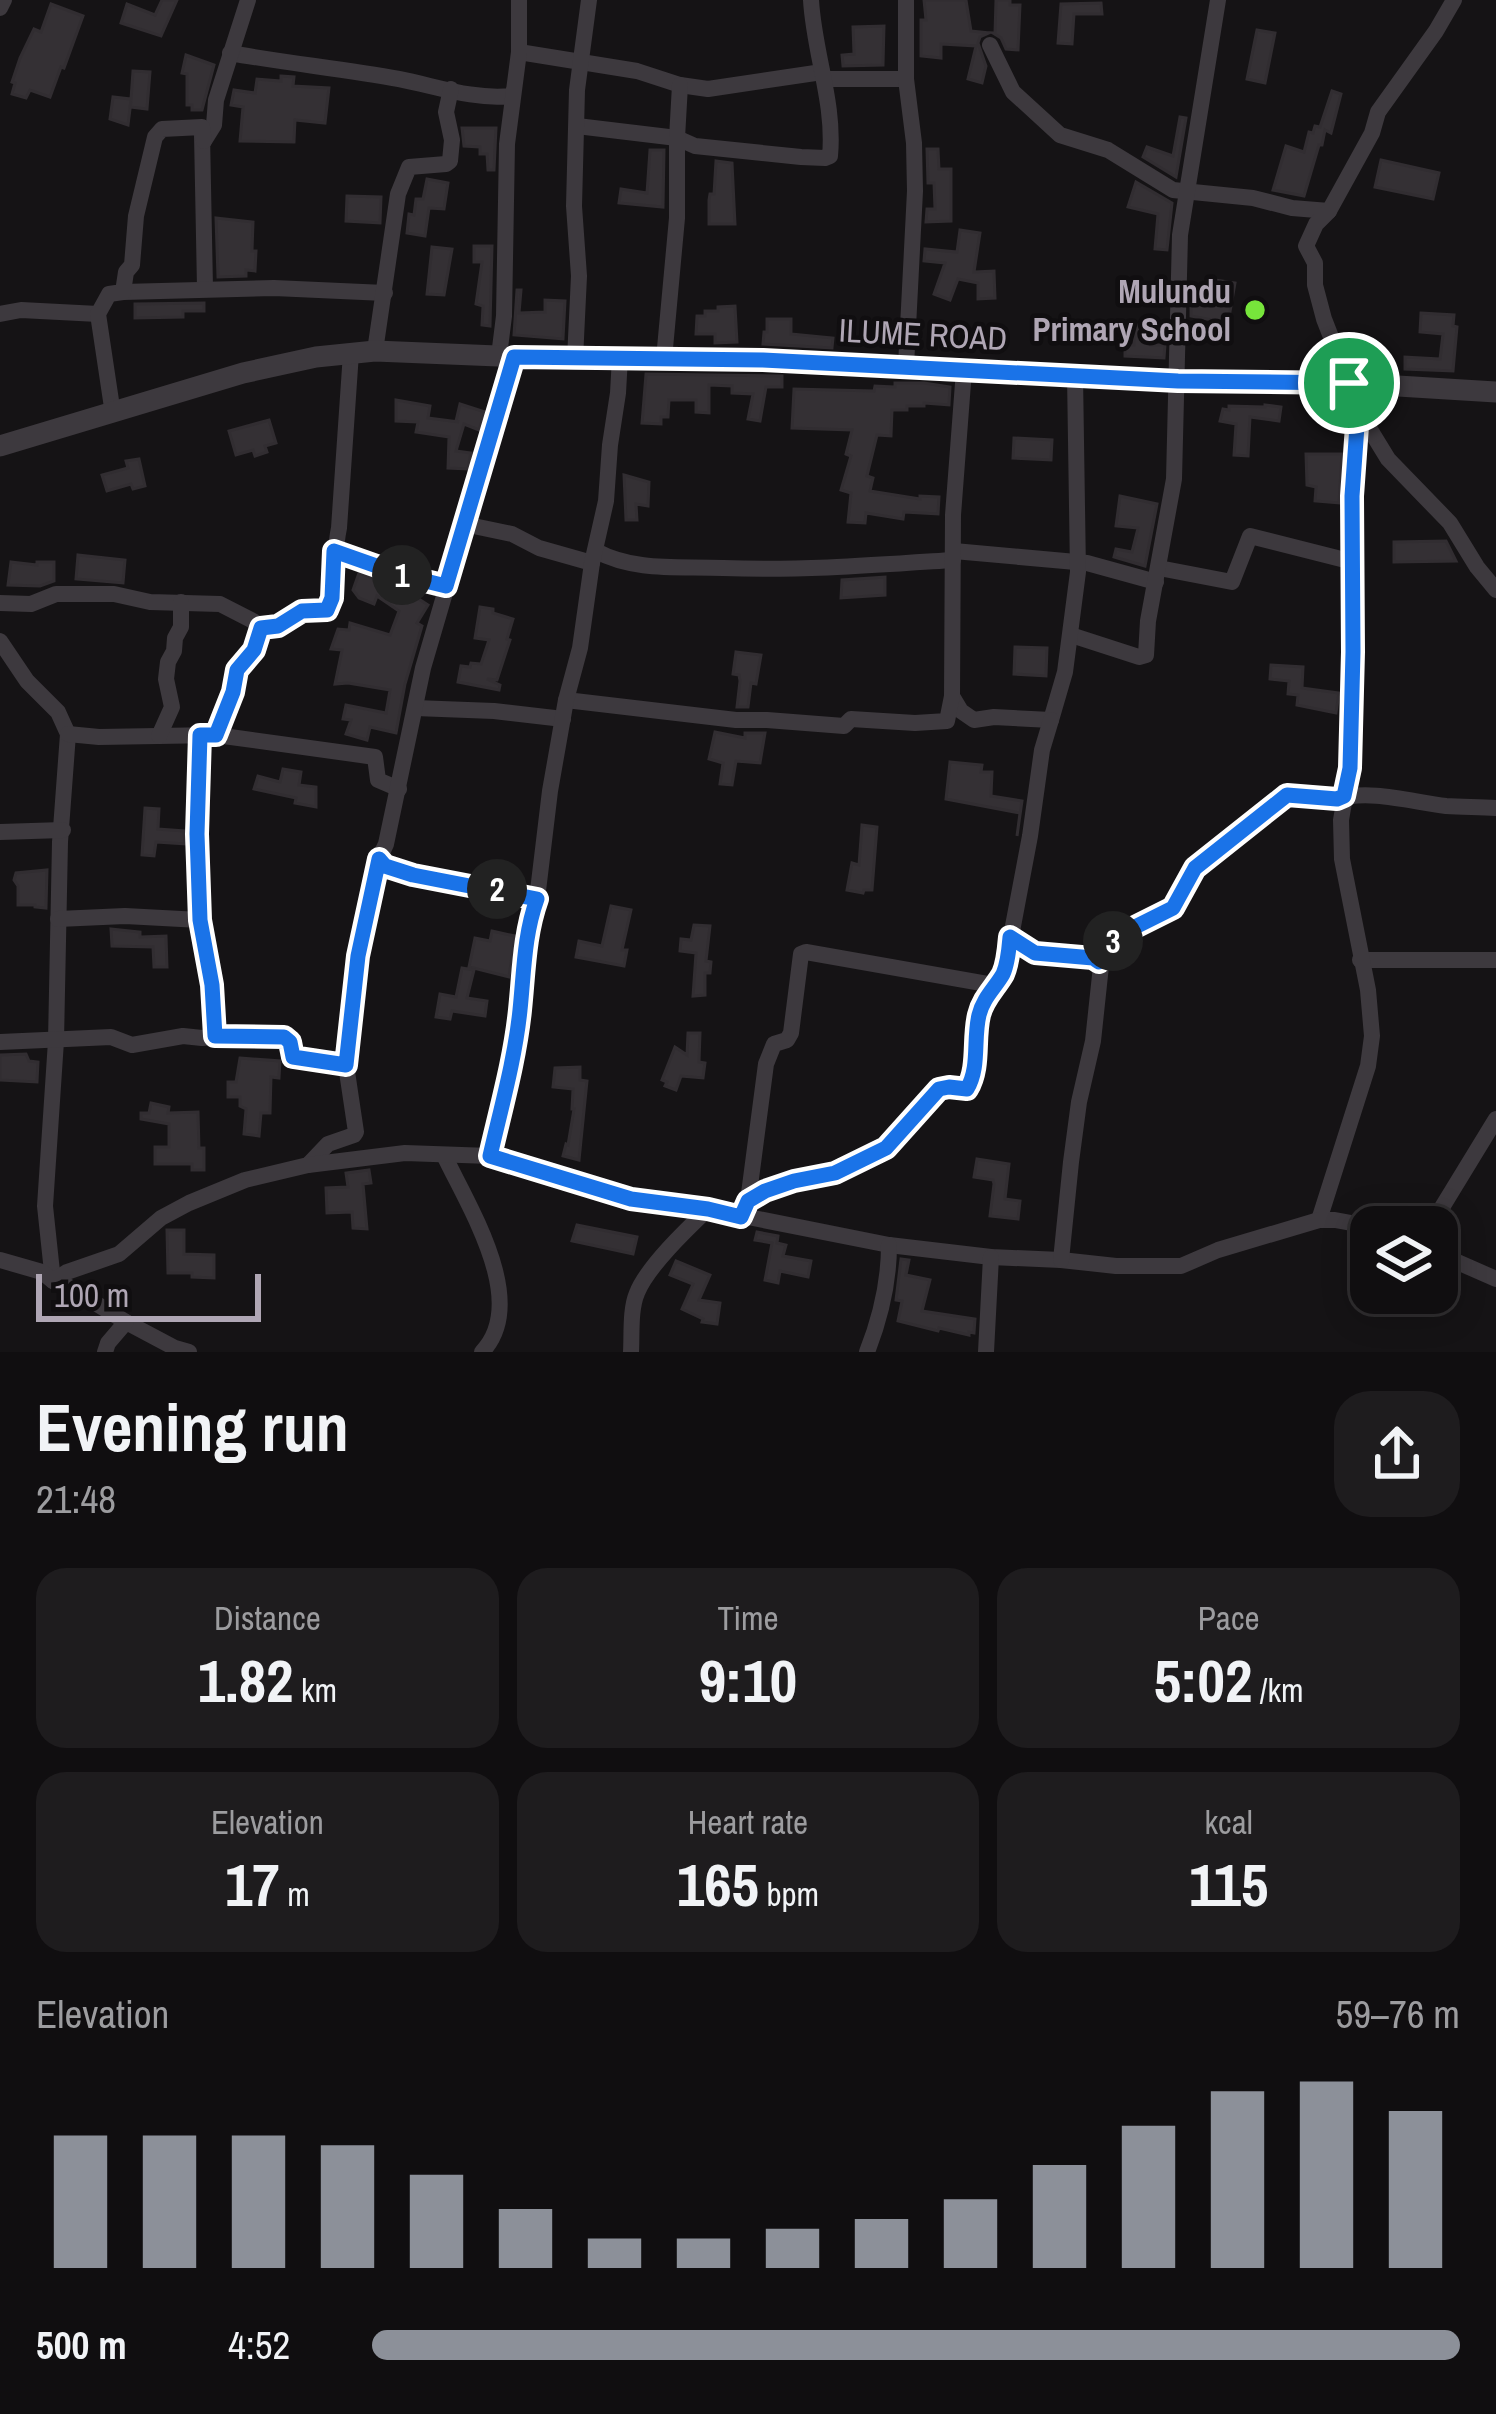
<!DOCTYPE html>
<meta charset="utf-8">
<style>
:root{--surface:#100e10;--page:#1e1c1e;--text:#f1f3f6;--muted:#9c9c9f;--line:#302e30;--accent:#8c9099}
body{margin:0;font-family:"Archivo Narrow",sans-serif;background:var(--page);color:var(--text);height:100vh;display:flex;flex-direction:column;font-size:45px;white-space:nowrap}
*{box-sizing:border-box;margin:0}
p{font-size:39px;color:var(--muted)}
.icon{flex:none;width:66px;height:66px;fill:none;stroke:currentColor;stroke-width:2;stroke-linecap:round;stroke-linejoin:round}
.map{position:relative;height:1352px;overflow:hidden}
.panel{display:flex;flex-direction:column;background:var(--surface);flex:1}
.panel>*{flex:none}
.controls{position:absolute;left:1350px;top:1206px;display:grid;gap:24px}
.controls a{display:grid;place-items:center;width:108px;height:108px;border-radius:24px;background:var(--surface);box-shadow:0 6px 30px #0003,0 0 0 3px var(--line);font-size:60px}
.scale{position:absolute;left:36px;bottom:30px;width:225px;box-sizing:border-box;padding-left:12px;border:6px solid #afa6b4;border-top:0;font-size:33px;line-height:42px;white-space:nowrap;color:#afa6b4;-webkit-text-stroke:9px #100e10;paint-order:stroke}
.pin{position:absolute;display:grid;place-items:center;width:102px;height:102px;color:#fff;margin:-51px;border:6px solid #fff;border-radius:50%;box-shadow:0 3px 12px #0007}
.km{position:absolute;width:60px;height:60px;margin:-30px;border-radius:50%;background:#222;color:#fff;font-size:33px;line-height:60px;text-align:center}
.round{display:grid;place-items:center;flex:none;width:126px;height:126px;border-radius:36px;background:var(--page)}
.summary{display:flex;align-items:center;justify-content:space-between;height:204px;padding:0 36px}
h1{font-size:66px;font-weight:700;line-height:90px}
.figures{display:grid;grid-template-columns:repeat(3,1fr);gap:18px;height:204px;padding:12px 36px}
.figures div{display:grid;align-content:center;border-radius:30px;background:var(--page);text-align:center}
.figures b{font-size:60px;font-weight:700}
.figures small{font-size:33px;font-weight:400}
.figures p{font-size:33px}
.chart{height:336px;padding:24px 36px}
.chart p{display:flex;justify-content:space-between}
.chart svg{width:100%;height:216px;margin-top:12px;stroke:var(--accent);stroke-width:6}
ul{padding:0 36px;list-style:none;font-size:39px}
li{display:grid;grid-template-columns:192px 144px 1fr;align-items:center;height:90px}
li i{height:30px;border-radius:15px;background:var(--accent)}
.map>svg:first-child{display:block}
.building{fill:#343034;stroke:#312d31;stroke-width:3}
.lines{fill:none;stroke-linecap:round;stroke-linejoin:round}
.minor{stroke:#3d393e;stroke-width:16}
.tertiary{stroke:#3d393e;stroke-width:21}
.route-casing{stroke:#fff;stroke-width:24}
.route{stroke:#1a73e8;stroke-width:15}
.poi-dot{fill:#77e53b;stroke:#100e10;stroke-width:4.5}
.labels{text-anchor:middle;stroke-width:9;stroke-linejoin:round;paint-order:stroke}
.poi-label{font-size:33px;font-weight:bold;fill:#afa6b4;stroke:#100e10;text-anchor:end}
.street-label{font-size:33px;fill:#afa6b4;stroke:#100e10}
</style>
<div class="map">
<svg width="1496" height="1352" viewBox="0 0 1496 1352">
<rect width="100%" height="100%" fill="#151315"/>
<g class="building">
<path d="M162,0H177L161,36L121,23L127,4L155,15Z"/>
<path d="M924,0H966L971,31L989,33L980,37L978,43L986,66L982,83L968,79L976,46L941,44V58L921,56V20H926Z"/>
<path d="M996,0H1010V5H1020L1018,50L1006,49L1001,38L993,33H995Z"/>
<path d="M1101,3L1102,14H1074L1072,44L1058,43L1061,4Z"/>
<path d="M51,4L83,16L64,68L61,67L50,97L30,90L26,98L12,94L15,83L12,82L20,58L34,29L41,32Z"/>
<path d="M884,26L883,65L843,66L842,55L854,54L853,27Z"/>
<path d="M1257,30L1275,33L1265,83L1247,79Z"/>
<path d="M186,55L214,65L202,110H192V105H187V74L182,73Z"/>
<path d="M133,71L150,72L147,109L130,107L131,101L128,125L110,119L113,97L131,99Z"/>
<path d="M281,76L294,77L293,86L329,88L325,123L295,120L294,142L240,141L243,107L231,105L234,90L255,93L257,79L281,81Z"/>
<path d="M1332,91L1341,94L1331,133L1325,130L1322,145H1319L1304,196L1273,190L1286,146L1304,152L1309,132L1313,133L1315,126L1320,127Z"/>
<path d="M1180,117L1186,118L1176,177L1143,157L1147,147L1173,156Z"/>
<path d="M462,128H496L494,170H488L487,154H480V147L464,146Z"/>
<path d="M927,149H938L939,169H951V221L926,222L927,209H935L934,183H928Z"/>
<path d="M650,150H664L663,207L619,203L621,189L647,193Z"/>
<path d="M1381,160L1439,173L1433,199L1375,187Z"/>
<path d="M716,161L732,163L735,224H709V200L710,194H714Z"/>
<path d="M427,179L448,183L444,209L429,208L425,236L407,233L409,214L414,215L416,199H423Z"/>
<path d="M1136,182L1172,203L1167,250L1155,249L1158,214L1128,207Z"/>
<path d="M347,196L381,197L380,223L346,221Z"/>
<path d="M216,218L253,222L252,251H256L255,271L246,270V276L218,277Z"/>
<path d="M960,230L980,233L974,272L994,271L995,298L978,299V283L958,279L950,300L934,294L945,263L924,261L925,249L957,252Z"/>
<path d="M474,246H492L490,326L482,325L483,306L476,304L482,262H474Z"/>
<path d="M432,247L452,249L444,295L427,294Z"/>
<path d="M1215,280L1235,283L1228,323L1191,316V294L1212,296Z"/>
<path d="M517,290H521L519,313L545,312V300L565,301L563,339L514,335Z"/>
<path d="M204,303V311H183V317L135,318V304Z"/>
<path d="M735,306L737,342L715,343V334H696L697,316H705V311H718V307Z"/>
<path d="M1421,313L1454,315L1453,326L1457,327L1453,371L1405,369V357L1440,359L1443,334L1420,332Z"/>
<path d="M767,319H791V334L833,338L832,348L763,344L764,332H767Z"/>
<path d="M1152,324L1151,345H1165L1164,358L1125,356V345H1134V325Z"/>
<path d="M646,374L782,376V387H766L760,421L748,419L753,394L732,393V386L709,385V413L696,412V400H669L668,417H661V424L642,423Z"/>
<path d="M895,383H924L950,387L949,405L924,403V406H907V410H892L891,436L877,435L867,476L873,478L870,491L920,499V496L939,497L938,514L904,512L903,519L866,513L865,523L848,522L851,493L841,490L851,456L846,454L852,430L792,428L794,389L874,391L875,386L895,387Z"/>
<path d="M396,400L430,406L428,418L459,422L456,421L460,404L485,412L479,430L464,424L456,451L471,453L468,469L448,468L449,437L416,432L418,422L396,421Z"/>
<path d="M1265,405L1281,407L1279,421L1250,417L1248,456L1234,455L1236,424L1220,421L1223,409L1229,410V406L1265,407Z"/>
<path d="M269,420L276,443L265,446L267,452L255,456L253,450L236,455L229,431Z"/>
<path d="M1014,438L1052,440L1051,460L1013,458Z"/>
<path d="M1306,454H1342L1339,503L1315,501L1316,487L1307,485Z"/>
<path d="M139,459L145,486L133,489L131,484L107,491L102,475L128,468L126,461Z"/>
<path d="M624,475L649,482L648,506L636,504L637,520H626Z"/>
<path d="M1120,496L1157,504L1145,566L1114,557L1116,549L1132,552L1138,528L1116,526Z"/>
<path d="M1446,541L1456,561L1394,562V542Z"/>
<path d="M78,555L125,560L123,583L76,579Z"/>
<path d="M11,562L37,565V562H54V581L40,586L8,585Z"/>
<path d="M359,573L402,588L428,605L417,623L422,626L405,684L396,733L370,727L367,740L346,734L351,720L343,719L346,705L386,713L390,690L348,683L335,684L342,650L331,649L338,629L349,630L350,623L390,635L399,611L377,596L374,604L359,598L353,590Z"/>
<path d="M885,577V595L841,598L842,580Z"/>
<path d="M480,607L493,609V613L513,619L507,639L510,640L497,680L487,679L500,685L499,690L458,682L461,666L470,667L471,663L481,664L489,640L475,638Z"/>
<path d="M1015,647L1047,648L1046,676L1014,674Z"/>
<path d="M736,652L761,655L756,684L751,683L748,707H737L740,681L739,675L733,674Z"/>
<path d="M1271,665L1303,667L1302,688L1339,693L1336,713L1297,705L1298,695L1288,694L1289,681L1270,679Z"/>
<path d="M715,732L745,738V733H765L760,763L736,761L732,785L720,784L723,763L709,759Z"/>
<path d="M950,762L982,765L981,772H992L991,796L1022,801L1017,836L1020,813L946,799Z"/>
<path d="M283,769L301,772L299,785L316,787V807L295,803L296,798L254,789L258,776L280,782Z"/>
<path d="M145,808L159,809L158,829L184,831L185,844L156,842L154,856L142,855Z"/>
<path d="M862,825L877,827L872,890H864L863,893L847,890L852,863L859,865Z"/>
<path d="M47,870L46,908L35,907V905H18V886L14,880L16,873Z"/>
<path d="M611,906L631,910L622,950H627L624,966L576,957L579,941L602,946Z"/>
<path d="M694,925L710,926L706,961L711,962L710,973H705V995L693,996L696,953L680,951L681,939L691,940Z"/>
<path d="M111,929L140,932V937L166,936L167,967H154L153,947L112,946Z"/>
<path d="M492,931L515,936L509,977L469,967L475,938L490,941Z"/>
<path d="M462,968L474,970L467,998L487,1001L485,1016L452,1011L450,1019L436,1017L440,994L456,997Z"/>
<path d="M688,1033H700L699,1062L705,1063L703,1078L681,1076L676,1090L665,1086L667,1082L662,1080L675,1047L687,1055Z"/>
<path d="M26,1054L29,1061L38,1062L37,1082L0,1080V1055Z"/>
<path d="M240,1058L280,1061L279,1078L271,1077L270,1113H261L259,1136L244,1134L246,1109L240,1106V1097H228V1082H236Z"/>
<path d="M580,1067V1080L587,1081L579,1160L563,1156L566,1144L568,1145L574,1109H572L573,1089L553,1087L555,1068Z"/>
<path d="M151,1103L169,1107L168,1113L198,1112L199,1148H204V1170H192V1164H155V1147H169V1124L141,1119V1113H149Z"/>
<path d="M977,1159L1009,1164L1005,1199L1020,1201L1018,1219L990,1216L994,1184L993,1180L974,1177Z"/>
<path d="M369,1170L371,1183L363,1184L367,1229L353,1228L352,1212L327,1213L326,1188L348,1187L346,1173Z"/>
<path d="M577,1225L637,1237L633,1254L572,1241Z"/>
<path d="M167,1230H184V1254L214,1255V1278L192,1277V1273H168Z"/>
<path d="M757,1232L778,1236L777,1243L786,1245L783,1256L811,1261L808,1277L780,1271L778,1283L765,1280L772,1243L755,1240Z"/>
<path d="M901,1259L909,1260L906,1275L930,1280L922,1311L975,1319L974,1333L969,1332V1335L939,1328L938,1331L898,1321L902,1301L896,1300Z"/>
<path d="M676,1261L710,1275L699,1300L720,1303L717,1324L702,1322L703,1319L682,1309L693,1284L670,1275Z"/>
</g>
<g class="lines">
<g class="minor">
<path d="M0,8L4,0"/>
<path d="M990,45L1013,92L1060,135L1108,150L1173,190L1253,198L1292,208L1329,211"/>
<path d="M519,52L637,71L680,85L708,89L822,72"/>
<path d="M230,53C286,63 343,69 399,79C436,86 473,100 511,96L513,92"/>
<path d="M824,79H906"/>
<path d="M577,126L677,138L695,146L801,157L825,158L830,156C835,103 814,53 811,0"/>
<path d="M202,134L205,288"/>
<path d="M204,141L214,125L216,100L248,0"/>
<path d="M123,292L274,288L385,293"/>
<path d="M0,314L21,310L98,314"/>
<path d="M375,351L398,194L409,167L446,164L450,161L452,140L446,112L451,89"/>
<path d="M499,356L504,316L507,144L519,52V0"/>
<path d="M575,359L579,276L574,206L577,90L589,0"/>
<path d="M664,359L677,218V138L680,85"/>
<path d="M906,366L915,191L914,143L906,79V0"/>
<path d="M1358,410L1388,459L1450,523L1477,567L1496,590"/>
<path d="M113,414L98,314L109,294L123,292L126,272L132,265L136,216L155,137L162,129L202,127L204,141"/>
<path d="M464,524L512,534L539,548L592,563"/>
<path d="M334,551L405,576L446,585"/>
<path d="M596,551C635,572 680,566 723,568C799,571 877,565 953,560"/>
<path d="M954,551L1087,563L1156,582"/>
<path d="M1159,568L1232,582L1250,536L1353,562"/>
<path d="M0,603L31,604L56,594H114L150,602L220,604L255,622L261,628L278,625L302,611H327C337,586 333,555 339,528L351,353"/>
<path d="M1071,635L1139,657L1146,655L1148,621L1174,479L1180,235L1218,0"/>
<path d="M0,641L27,681L58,712L68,734L60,842L56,1041L45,1206L53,1281L58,1280L126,1322L175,1348L189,1352"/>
<path d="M952,696L961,711L974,720L994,717L1051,720L1065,672L1078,572L1075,375"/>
<path d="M566,700L736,720H767L844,726L851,719L915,723L947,721L952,696L953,515L964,370"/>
<path d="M415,708L494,711L563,719"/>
<path d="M68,734L99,737L216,735L375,757L378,780L399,789"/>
<path d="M200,735L197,834L200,920L212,985L215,1036"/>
<path d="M216,735L233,692L237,670L254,649L261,628"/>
<path d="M159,736L172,707L166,679L168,662L174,651L175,638L181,627V602"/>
<path d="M0,832L63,830"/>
<path d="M379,859L385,866L413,875L537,899"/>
<path d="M58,919L125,916L200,920"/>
<path d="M1010,937L1035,953L1093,958L1099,962"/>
<path d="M1360,960H1496"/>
<path d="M0,1042L111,1037L132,1045L183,1036L202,1038L236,1035L288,1039L293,1057L346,1065"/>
<path d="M444,1155C468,1206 530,1302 482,1352"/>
<path d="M490,1156L520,1011L523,966L530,919L537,899L550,791L566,700L580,648L592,563L606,501L610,445L618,393L620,357"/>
<path d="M308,1165L328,1144L354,1135L356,1132L346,1065L348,1031L358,956L379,859L386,844L423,668L514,357"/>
<path d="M748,1201L766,1064L774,1044L787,1040L791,1033L801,954L806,952L993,985"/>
<path d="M741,1217L748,1201L765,1191L794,1181L835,1173L886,1148L939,1089C949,1084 960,1093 969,1087C979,1061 971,1032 981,1006C988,990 1001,980 1006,963L1030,836L1042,750L1051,720"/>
<path d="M1319,1220L1368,1066L1372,1036L1368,990L1342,859L1341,820L1350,768L1353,652L1352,496L1357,426L1349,383L1324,319L1315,285V263L1306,246L1316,224L1329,211L1372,133L1378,112L1436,31L1454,0"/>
<path d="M1430,1227L1496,1119"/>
<path d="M1437,1253L1496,1279"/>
<path d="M0,1260L42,1272L53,1281L67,1272L119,1254L161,1218L189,1203L245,1180L308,1165L405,1153L490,1156L631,1199L708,1209L889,1245L991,1257L1061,1260L1116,1266H1181L1218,1250L1319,1220H1335L1373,1227"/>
<path d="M1061,1260L1071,1162L1079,1102L1093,1041L1101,966L1099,962L1114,940L1123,933L1173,908L1195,868L1287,795L1337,799C1370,789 1412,802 1446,806C1463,807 1479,807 1496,808"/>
<path d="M105,1352L108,1343L126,1322"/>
<path d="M631,1352C632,1334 630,1309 637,1293C647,1267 688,1228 708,1209"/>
<path d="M867,1352C880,1319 889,1280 889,1245"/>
<path d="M986,1352L991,1257"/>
</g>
<path class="tertiary" d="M0,446L243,373L316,357L375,351L575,359L763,360L1178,381L1349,383L1496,392"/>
</g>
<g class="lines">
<defs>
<path id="route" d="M514,357L763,360L1178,381L1349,383L1357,426L1352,496L1353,652L1350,768L1344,796L1337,799L1287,795L1195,868L1173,908L1123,933L1114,940L1099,962L1093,958L1035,953L1010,937C1009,949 1008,963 1003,974C995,988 983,998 979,1015C973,1040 980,1067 967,1089L949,1087L939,1089L886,1148L835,1173L794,1181L765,1191L748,1201L741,1217L708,1209L631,1199L490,1156C501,1108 515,1059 520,1010C524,972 524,935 537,899L413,875L385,866L379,859L358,956L346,1065L293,1057L290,1042L284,1037L215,1036L212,985L200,920L197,834L200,735H216L233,692L237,670L254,650L261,628L278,626L302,611L327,610L332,598L334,551L405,576L446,586Z"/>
</defs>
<use href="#route" class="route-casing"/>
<use href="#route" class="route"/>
</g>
<circle class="poi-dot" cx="1255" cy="310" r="12"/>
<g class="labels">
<g class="poi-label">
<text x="1231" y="303">Mulundu<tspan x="1231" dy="38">Primary School</tspan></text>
</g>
<g class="street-label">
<text transform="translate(923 334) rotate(3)" y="12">ILUME ROAD</text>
</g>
</g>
</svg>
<div class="controls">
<a><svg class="icon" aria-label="layers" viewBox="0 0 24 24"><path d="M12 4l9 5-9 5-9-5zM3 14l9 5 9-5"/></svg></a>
</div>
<div class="scale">100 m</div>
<div class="pin" style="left:1349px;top:383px;background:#1e9e55"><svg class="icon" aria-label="arrive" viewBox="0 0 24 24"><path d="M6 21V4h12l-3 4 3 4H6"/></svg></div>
<b class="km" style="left:402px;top:575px">1</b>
<b class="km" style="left:497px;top:889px">2</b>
<b class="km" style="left:1113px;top:941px">3</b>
</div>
<section class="panel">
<div class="summary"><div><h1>Evening run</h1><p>21:48</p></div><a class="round"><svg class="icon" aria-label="share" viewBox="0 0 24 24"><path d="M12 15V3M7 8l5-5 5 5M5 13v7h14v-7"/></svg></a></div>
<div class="figures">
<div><p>Distance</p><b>1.82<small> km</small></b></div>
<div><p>Time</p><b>9:10</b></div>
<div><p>Pace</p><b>5:02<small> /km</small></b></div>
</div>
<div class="figures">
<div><p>Elevation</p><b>17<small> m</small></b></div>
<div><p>Heart rate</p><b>165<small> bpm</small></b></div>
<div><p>kcal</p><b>115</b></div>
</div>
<div class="chart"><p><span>Elevation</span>59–76 m</p>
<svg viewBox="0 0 160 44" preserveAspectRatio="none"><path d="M5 44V17M15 44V17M25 44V17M35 44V19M45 44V25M55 44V32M65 44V38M75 44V38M85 44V36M95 44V34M105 44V30M115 44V23M125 44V15M135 44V8M145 44V6M155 44V12"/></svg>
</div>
<ul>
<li><b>500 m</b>4:52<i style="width:100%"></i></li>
</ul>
</section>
